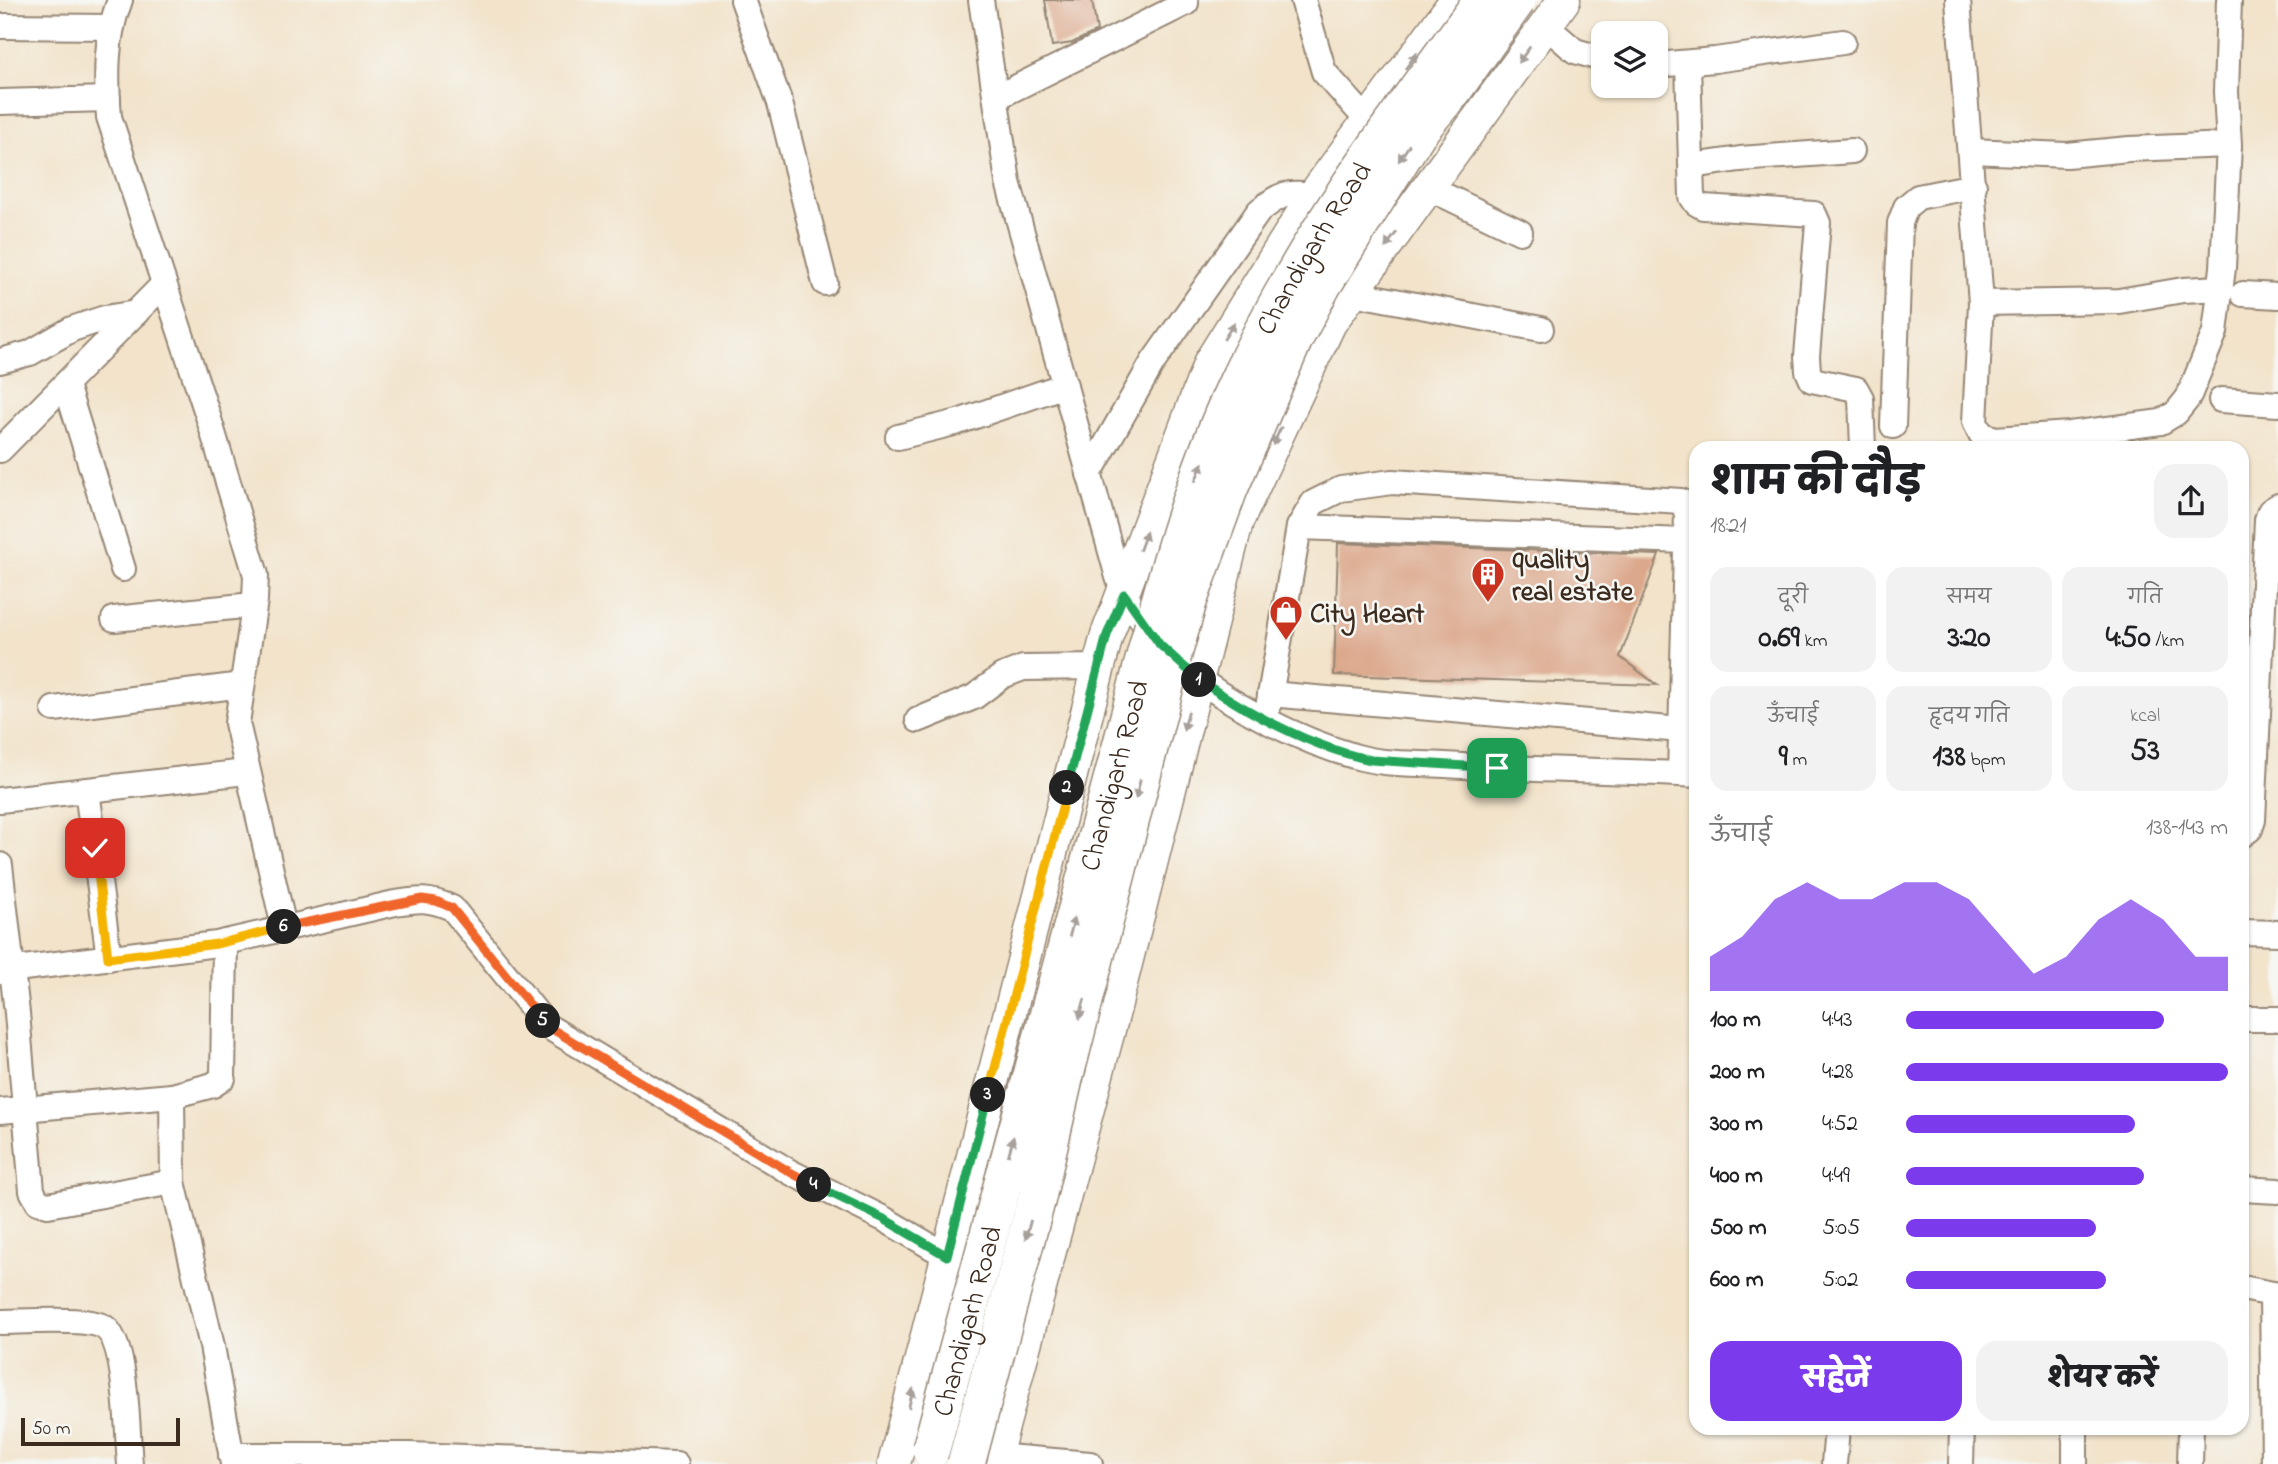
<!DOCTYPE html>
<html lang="hi">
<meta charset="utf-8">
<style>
:root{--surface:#fff;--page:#f2f2f2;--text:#202124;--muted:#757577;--accent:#7c3aed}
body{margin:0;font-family:"Indie Flower","Playpen Sans Deva",sans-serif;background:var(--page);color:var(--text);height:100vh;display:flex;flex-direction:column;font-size:26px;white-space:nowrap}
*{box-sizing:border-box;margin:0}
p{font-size:23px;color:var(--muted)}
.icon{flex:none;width:38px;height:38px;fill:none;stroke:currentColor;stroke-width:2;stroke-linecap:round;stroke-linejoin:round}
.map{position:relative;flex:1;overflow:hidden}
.drawer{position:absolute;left:1689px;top:441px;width:560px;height:994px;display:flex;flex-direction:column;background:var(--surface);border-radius:21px;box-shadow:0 2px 5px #0004}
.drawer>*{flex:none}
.tools{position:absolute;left:1591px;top:21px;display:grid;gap:14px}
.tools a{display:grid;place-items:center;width:77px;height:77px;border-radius:14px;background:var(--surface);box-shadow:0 2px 5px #0004;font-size:35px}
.scale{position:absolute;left:21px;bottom:18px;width:159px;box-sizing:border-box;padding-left:7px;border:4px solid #3b2a1e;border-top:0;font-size:19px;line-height:24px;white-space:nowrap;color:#3b2a1e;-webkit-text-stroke:5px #f6f6f2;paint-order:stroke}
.pin{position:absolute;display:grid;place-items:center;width:60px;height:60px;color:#fff;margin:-30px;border-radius:14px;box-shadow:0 4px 10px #0006}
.km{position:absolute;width:35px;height:35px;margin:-18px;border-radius:50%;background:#222;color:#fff;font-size:19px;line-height:35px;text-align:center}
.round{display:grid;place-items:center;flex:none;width:74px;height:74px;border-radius:21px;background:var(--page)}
.summary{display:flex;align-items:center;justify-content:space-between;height:119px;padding:0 21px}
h1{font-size:38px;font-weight:800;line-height:52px}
.metrics{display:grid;grid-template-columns:repeat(3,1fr);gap:10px;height:119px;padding:7px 21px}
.metrics div{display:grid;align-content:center;border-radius:18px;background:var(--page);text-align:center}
.metrics b{font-size:30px;font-weight:800}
.metrics small{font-size:19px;font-weight:400}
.metrics p{font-size:19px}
.chart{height:196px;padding:14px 21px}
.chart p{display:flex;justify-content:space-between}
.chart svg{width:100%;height:126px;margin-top:7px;fill:var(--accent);opacity:.7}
.button{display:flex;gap:14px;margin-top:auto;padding:14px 21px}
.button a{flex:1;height:80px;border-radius:21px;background:var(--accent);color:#fff;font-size:28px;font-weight:800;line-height:80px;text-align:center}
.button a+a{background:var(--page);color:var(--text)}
ul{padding:0 21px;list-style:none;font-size:23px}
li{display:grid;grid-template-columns:112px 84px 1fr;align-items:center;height:52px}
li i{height:18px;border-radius:9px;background:var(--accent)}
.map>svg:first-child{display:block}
.building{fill:#dca88c}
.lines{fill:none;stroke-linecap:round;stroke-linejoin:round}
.minor-casing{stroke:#968674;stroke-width:28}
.major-casing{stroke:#968674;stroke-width:35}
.minor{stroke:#fff;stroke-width:24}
.major{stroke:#fff;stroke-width:32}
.highway-bridge-casing{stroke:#968674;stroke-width:40;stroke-linecap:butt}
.highway-bridge{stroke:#fff;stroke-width:37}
.oneway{fill:#a79f9a}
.split-1-casing{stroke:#fff;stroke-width:14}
.split-2-casing{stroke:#fff;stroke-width:14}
.split-3-casing{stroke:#fff;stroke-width:14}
.split-4-casing{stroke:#fff;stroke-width:14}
.split-5-casing{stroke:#fff;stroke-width:14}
.split-6-casing{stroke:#fff;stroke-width:14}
.split-7-casing{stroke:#fff;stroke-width:14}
.split-1{stroke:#22a559;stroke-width:9}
.split-2{stroke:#22a559;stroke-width:9}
.split-3{stroke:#f5b400;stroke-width:9}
.split-4{stroke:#22a559;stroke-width:9}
.split-5{stroke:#f0652b;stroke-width:9}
.split-6{stroke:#f0652b;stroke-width:9}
.split-7{stroke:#f5b400;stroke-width:9}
.labels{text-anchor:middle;stroke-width:5;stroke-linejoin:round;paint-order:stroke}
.street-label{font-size:28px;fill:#3b2a1e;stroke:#f6f6f2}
.poi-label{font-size:28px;font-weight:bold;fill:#3b2a1e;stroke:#f6f6f2;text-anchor:start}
</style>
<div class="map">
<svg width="2278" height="1464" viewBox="0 0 2278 1464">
<rect width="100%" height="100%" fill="#f6f6f2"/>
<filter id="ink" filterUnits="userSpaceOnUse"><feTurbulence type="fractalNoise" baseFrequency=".0143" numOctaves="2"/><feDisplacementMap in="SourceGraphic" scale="14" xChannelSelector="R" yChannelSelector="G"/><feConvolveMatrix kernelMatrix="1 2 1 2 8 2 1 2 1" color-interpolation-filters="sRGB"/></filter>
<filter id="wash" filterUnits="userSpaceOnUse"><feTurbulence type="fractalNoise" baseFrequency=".00686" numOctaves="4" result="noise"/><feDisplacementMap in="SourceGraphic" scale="28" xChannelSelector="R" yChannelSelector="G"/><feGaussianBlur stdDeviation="1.57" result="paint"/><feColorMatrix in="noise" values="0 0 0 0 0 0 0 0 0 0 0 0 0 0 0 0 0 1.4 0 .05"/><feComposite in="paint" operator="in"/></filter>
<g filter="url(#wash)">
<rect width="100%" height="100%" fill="#f2e3ca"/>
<g id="blocks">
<g class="building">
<path d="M1045,0H1092L1097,31L1072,43L1052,46Z"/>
<path d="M1338,543L1659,555L1620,657L1657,685L1334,675Z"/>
</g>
</g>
</g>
<g filter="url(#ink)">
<use href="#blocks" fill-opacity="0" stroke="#968674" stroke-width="2"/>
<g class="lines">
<defs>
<g id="minor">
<path d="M120,0C105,38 106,77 109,117L208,416L256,575L255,600L237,723L284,927"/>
<path d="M743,0L780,103L825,283"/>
<path d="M981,0L1008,182L1118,577L1124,594L1156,640"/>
<path d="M1303,0L1324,72L1368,121"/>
<path d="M1958,0L1981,303L1975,422L1981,434L1995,439L2070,434L2161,422L2176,413L2188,398L2215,332L2223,268L2229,145L2226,92L2229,0"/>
<path d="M0,26L112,27"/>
<path d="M1546,26L1575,51L1603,59"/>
<path d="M1688,64L1692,197L1696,203L1703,207L1814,214L1818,223L1807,356L1808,371L1812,380L1856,389L1861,398L1863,448"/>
<path d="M1656,65L1715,60L1843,42"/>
<path d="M997,97L1186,3L1185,0"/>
<path d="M0,102L108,99"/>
<path d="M1970,151L2067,155L2129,149L2229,145"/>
<path d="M1692,166L1740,159L1852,151"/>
<path d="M1429,188L1520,232"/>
<path d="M1353,293L1541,329"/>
<path d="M2243,294L2278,296"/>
<path d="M1981,303L2119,301L2183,290L2221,288"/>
<path d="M0,361L30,353L72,329L105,318L136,313"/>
<path d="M66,385L123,569"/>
<path d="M2221,400L2278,404"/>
<path d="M1893,426L1900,223L1906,207L1918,197L1974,186"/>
<path d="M898,437L958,422L1065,385"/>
<path d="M0,450L163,285"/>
<path d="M1089,474L1153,362L1259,211C1282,193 1285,192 1314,195"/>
<path d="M1299,527L1313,503L1341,489L1392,482L1681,501L1687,513L1680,774"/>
<path d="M114,619L253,605"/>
<path d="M1184,667C1226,704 1301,741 1354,756C1383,765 1415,763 1445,765C1528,770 1612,770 1696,775"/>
<path d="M1270,694L1681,730"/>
<path d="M54,709L242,685"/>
<path d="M1266,719L1299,527L1686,541"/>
<path d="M918,720L974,697L1002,676L1023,668L1098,667"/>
<path d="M87,790L109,958"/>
<path d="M0,800L246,772"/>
<path d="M2242,835L2250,829L2253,820L2267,520L2270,511L2278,506"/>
<path d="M0,865L17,1013L32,1191L38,1202L48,1205L173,1182"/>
<path d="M2242,932L2278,933"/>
<path d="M0,971L217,944L395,903C419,899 429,898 452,908L547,1026L790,1172L884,1219L947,1256"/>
<path d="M2242,1019H2278"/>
<path d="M172,1096L173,1182L212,1346L233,1464"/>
<path d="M0,1111L172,1096L213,1085L223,1078L225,942"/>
<path d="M2242,1189L2278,1191"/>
<path d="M2242,1288L2278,1295"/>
<path d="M2272,1294L2274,1464"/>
<path d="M0,1322C21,1322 88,1317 104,1327C128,1342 127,1436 130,1464"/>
<path d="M2075,1428V1464"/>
<path d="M231,1455H409L676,1464"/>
<path d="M995,1456L1090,1464"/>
<path d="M1834,1464L1837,1428"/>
<path d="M1961,1464L1962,1428"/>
<path d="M2190,1464L2191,1428"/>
</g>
<g id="major">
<path d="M894,1464L1107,635L1210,362L1314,195L1456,0"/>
<path d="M993,1464L1114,1011L1237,522L1330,323L1564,0"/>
</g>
</defs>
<use href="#minor" class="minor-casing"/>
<use href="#major" class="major-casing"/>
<use href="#minor" class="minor"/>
<use href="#major" class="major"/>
<defs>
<g id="highway-bridge">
<path id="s1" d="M931,1449C993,1227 1051,1003 1112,780C1149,647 1178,509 1237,383C1301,244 1392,122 1483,0"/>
<path d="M966,1464L1037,1198L1064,1079L1174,651L1188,602L1229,489L1294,339L1322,286L1418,132L1454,89L1517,0"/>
</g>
</defs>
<use href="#highway-bridge" class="highway-bridge-casing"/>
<use href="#highway-bridge" class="highway-bridge"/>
</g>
<defs><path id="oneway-solid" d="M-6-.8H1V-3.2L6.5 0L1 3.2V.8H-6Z" transform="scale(1.75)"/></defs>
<g class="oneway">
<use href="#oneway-solid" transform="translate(1524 55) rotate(126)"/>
<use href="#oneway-solid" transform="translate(1411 61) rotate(-54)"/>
<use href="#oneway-solid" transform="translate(1404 153) rotate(123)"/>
<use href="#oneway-solid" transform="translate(1391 240) rotate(126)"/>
<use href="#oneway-solid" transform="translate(1229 331) rotate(-58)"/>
<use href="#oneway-solid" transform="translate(1277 436) rotate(115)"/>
<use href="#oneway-solid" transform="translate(1199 472) rotate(-68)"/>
<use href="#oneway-solid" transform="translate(1143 541) rotate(-70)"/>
<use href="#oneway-solid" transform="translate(1186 721) rotate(104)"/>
<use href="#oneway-solid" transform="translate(1138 789) rotate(104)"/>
<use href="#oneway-solid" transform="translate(1072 927) rotate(-75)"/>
<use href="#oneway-solid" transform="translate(1082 1009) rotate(105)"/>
<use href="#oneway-solid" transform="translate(1011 1146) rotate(-75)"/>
<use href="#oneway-solid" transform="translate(1028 1230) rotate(105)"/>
<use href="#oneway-solid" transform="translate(911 1398) rotate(-76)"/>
</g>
</g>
<g class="lines" filter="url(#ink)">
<defs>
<path id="split-1" d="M1199,680C1250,714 1310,747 1371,760L1497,768"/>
<path id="split-2" d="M1067,788L1107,635L1124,594L1160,645L1199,680"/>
<path id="split-3" d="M988,1095L1067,788"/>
<path id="split-4" d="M814,1185L884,1219L947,1256L988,1095"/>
<path id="split-5" d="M543,1021L547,1026L790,1172L814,1185"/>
<path id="split-6" d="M284,927L422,899L436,901L452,908L543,1021"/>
<path id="split-7" d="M95,848L108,958L217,944L284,927"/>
</defs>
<use href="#split-1" class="split-1-casing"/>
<use href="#split-2" class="split-2-casing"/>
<use href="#split-3" class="split-3-casing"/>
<use href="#split-4" class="split-4-casing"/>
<use href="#split-5" class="split-5-casing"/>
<use href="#split-6" class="split-6-casing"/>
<use href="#split-7" class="split-7-casing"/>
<use href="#split-1" class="split-1"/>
<use href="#split-2" class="split-2"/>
<use href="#split-3" class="split-3"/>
<use href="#split-4" class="split-4"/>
<use href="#split-5" class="split-5"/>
<use href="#split-6" class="split-6"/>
<use href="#split-7" class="split-7"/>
</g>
<defs>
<symbol id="building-pin" viewBox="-11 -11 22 30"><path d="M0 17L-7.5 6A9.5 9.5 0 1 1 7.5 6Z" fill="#c8321e" stroke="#f6f6f2"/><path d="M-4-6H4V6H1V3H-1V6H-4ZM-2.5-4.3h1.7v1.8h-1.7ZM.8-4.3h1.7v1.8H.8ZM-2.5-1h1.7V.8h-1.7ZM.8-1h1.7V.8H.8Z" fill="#fff"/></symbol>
<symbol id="shop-pin" viewBox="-11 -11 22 30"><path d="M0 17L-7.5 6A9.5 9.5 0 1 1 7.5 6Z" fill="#c8321e" stroke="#f6f6f2"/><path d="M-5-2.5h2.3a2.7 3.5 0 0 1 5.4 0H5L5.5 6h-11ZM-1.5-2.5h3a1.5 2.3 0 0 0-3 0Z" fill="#fff"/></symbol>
</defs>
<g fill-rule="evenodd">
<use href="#building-pin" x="1469" y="555" width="38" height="52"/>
<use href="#shop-pin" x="1267" y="593" width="38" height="52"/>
</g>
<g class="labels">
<g class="street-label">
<text dy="10" stroke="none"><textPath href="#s1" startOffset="1265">Chandigarh Road</textPath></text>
<text dy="10" stroke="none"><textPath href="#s1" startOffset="698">Chandigarh Road</textPath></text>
<text dy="10" stroke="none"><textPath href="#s1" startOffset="133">Chandigarh Road</textPath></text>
</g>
<g class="poi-label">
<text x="1512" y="568">quality<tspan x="1512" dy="32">real estate</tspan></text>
<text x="1310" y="622">City Heart</text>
</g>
</g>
</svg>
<div class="tools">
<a><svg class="icon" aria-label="layers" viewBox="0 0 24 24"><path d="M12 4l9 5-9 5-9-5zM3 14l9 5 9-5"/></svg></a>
</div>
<div class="scale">50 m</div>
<div class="pin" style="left:1497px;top:768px;background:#1e9e55"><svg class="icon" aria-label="arrive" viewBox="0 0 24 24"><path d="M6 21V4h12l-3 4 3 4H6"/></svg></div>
<div class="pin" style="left:95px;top:848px;background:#d93025"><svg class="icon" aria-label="check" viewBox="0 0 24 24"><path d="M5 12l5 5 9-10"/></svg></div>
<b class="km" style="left:1199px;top:680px">1</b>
<b class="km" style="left:1067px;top:788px">2</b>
<b class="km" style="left:988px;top:1095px">3</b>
<b class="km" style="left:814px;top:1185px">4</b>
<b class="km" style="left:543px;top:1021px">5</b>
<b class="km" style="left:284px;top:927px">6</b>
<section class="drawer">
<div class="summary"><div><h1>शाम की दौड़</h1><p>18:21</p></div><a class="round"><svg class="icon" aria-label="share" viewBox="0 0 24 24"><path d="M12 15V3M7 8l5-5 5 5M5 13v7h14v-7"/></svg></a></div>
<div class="metrics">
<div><p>दूरी</p><b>0.69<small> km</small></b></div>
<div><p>समय</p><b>3:20</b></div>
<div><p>गति</p><b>4:50<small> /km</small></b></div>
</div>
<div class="metrics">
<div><p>ऊँचाई</p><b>9<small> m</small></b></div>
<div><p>हृदय गति</p><b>138<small> bpm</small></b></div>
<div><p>kcal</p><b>53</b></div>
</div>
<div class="chart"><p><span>ऊँचाई</span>138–143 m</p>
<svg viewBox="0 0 160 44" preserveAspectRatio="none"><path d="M0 44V32L10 25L20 12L30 6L40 12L50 12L60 6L70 6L80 12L90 25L100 38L110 32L120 19L130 12L140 19L150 32L160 32V44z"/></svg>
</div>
<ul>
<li><b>100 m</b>4:43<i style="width:80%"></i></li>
<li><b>200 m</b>4:28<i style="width:100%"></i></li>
<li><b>300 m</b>4:52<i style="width:71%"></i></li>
<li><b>400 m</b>4:49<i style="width:74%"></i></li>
<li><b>500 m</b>5:05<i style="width:59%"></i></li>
<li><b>600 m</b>5:02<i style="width:62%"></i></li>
</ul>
<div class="button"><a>सहेजें</a><a>शेयर करें</a></div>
</section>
</div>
